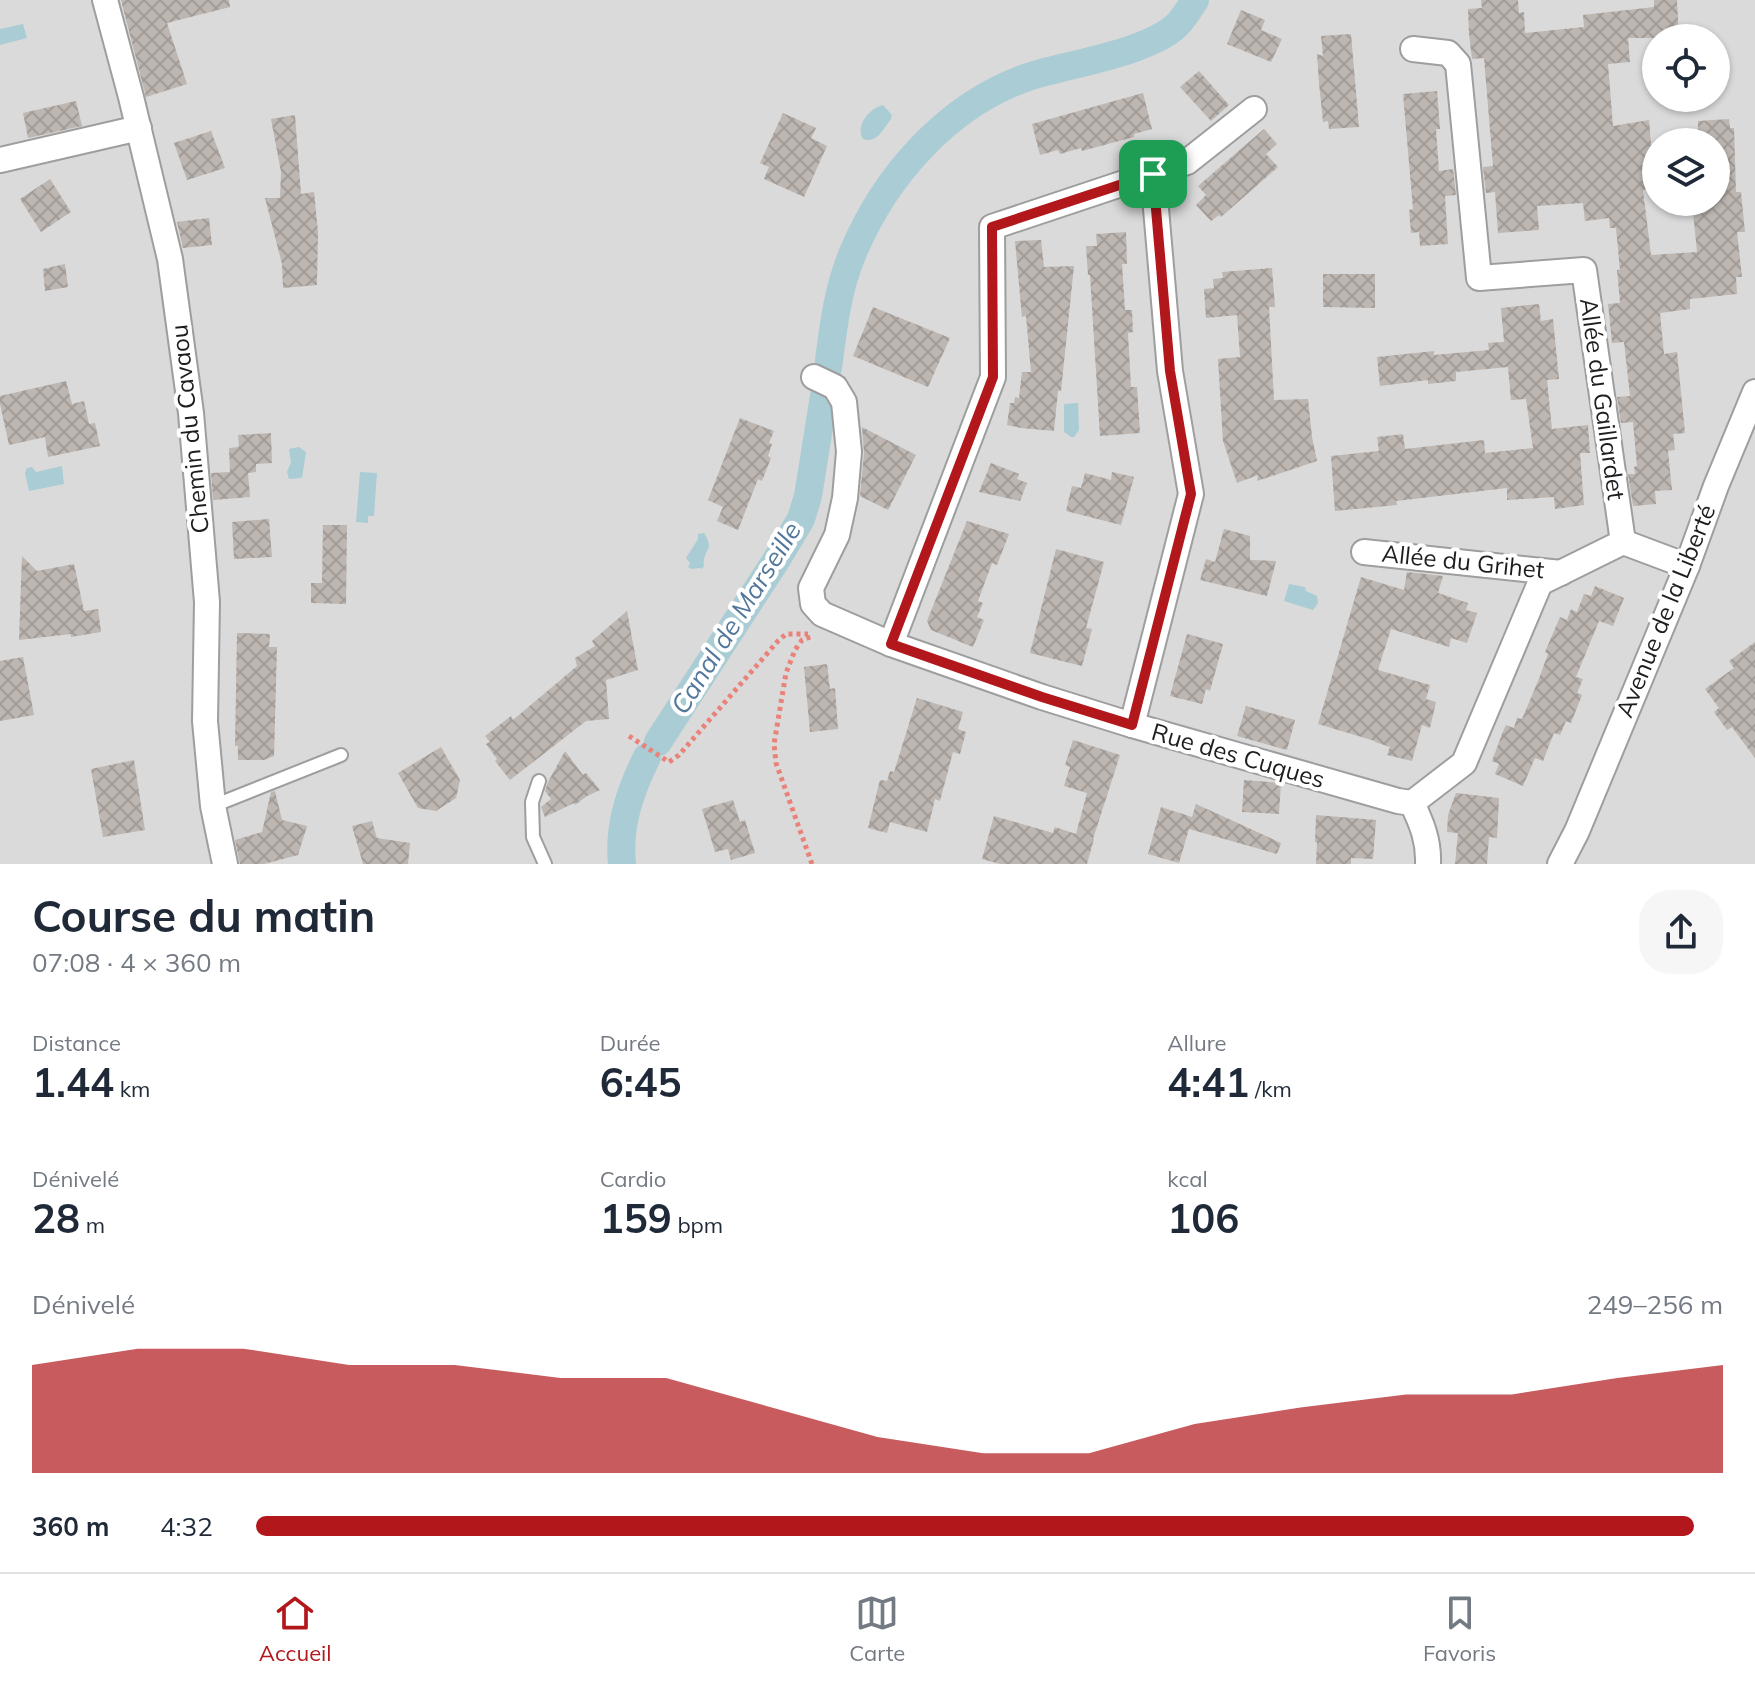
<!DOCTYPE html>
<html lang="fr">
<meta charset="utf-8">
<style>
:root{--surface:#fff;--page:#f6f6f7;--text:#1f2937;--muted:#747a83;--line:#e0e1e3;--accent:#b2171b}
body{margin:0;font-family:Mulish,sans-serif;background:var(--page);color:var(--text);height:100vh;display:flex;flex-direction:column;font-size:30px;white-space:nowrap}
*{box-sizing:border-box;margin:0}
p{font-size:26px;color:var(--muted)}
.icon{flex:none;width:44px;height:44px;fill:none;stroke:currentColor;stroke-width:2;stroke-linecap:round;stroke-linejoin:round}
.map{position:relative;height:864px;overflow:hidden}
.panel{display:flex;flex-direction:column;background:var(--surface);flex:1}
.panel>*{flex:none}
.tools{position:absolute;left:1642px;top:24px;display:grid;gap:16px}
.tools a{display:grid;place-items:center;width:88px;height:88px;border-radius:50%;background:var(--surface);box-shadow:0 2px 6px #0004;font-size:40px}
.pin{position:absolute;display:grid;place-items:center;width:68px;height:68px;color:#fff;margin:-34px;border-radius:16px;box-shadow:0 4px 12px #0006}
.round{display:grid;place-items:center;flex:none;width:84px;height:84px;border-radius:32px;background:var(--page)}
.overview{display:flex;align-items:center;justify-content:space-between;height:136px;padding:0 32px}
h1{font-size:44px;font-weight:700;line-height:60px}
.figures{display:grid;grid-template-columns:repeat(3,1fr);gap:12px;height:136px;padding:8px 32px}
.figures div{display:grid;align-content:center}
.figures b{font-size:40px;font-weight:700}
.figures small{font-size:22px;font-weight:400}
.figures p{font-size:22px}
.chart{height:224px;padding:16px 32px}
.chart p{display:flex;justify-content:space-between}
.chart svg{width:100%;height:144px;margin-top:8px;fill:var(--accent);opacity:.7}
ul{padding:0 32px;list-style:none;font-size:26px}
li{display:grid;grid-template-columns:128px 96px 1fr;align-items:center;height:60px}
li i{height:20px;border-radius:10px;background:var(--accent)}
.dock{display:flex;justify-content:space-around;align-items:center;height:112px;border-top:2px solid var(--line);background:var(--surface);font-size:22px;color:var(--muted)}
.dock a{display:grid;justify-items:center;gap:4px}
.dock .selected{color:var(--accent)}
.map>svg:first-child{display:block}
.residential{fill:#dbdada;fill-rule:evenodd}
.water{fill:#a9ccd5}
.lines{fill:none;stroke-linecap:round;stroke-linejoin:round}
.canal{stroke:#a9ccd5;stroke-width:28}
.building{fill:url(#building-cross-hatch)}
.service-casing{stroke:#9e9e9e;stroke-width:16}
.minor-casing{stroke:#9e9e9e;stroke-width:28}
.path{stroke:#e98279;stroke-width:5;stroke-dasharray:4 4;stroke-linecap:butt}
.service{stroke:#fff;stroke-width:12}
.minor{stroke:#fff;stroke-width:24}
.route-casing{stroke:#fff;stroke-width:16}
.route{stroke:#b2171b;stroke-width:10}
.labels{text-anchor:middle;stroke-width:8;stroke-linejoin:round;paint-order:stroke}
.street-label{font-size:24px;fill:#1d1d1d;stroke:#fff}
.water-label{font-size:26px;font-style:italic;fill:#52779a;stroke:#fff}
</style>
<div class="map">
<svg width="1755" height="864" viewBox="0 0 1755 864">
<defs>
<pattern id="building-cross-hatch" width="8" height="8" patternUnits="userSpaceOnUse" patternTransform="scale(2)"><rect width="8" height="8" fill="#bdb6b1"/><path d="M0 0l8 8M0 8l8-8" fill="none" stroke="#a29c98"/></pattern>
</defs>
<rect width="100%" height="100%" fill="#ede9e4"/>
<path class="residential" d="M0,0H1755V864H0ZM1656,38H1716V98H1656ZM1656,142H1716V202H1656Z"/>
<g class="water">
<path d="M23,24L27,38L0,45V29Z"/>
<path d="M883,105L892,115L891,119C883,129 877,144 863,139C855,125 870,108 883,105Z"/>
<path d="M1078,403L1079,430L1074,437H1071L1064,432V404Z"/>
<path d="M299,447L306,452L302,478L289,479L287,472L291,462L289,449Z"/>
<path d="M62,466L64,484L29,491L25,473L27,468L32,467L36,472Z"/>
<path d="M360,472L377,473L374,516H368V523L356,522Z"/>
<path d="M704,533C716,551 702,549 704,566L702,569L700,568L691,569L688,567L690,563L686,558L698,539V534Z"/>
<path d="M1289,584L1305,587L1306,591L1317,596L1318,603L1313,610L1284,601Z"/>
</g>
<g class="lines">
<g class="canal">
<path d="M828,368C833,330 837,291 852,255C884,177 947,105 1028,77C1068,64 1148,53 1177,25C1184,18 1190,8 1195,0"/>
<path d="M658,742L777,559L801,519L808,496L824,396"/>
<path d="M622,864C618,826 630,791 647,757"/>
</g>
</g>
<g class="building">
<path d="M121,0H229L230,7L167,23L187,84L146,97Z"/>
<path d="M1481,0H1518L1519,13L1524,12L1525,33L1584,27L1583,15L1654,7V0H1677L1679,38H1628L1630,62L1608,64L1613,126L1649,120L1655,189L1643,190L1651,255L1697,252L1692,202H1716V142H1698V121L1729,119L1730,128H1734L1736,192H1741L1745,232H1737L1742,277H1736L1737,294L1690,299V309L1660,313L1664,354L1677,352L1685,433L1673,434L1675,450L1668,451L1672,490L1655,491L1656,504L1633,506L1628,474H1635L1634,467L1637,466L1633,422L1621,423L1617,397L1630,396L1624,342L1612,343L1608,304L1620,303L1617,270H1620L1616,228H1610L1609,218L1585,221L1583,203L1537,206L1539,230L1498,233L1495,192L1486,193L1483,167L1493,166L1484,58L1472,59L1469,34L1468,9L1482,8Z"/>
<path d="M1241,10L1265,20L1261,30L1282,39L1271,62L1227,44Z"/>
<path d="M1351,34L1359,127L1329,129L1328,121L1323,122L1319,83L1317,54L1323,56L1321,36Z"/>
<path d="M1199,71L1229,105L1211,121L1180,87Z"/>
<path d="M1437,91L1440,129H1436L1439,171L1453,169L1456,195L1445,196L1448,244L1420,246L1419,232L1411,233L1409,210L1413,209L1403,94Z"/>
<path d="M1143,93L1152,129L1134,134V137L1082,151L1081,148L1060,154L1058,150L1040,155L1032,124Z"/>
<path d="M76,101L82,126L28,138L23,113Z"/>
<path d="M783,113L816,128L811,138L827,146L804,197L764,179L769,167L760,163Z"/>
<path d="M295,115L301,194L314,192L318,232L317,285L283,288L282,264L265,198H280L281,172L271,119Z"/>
<path d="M1264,129L1277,144L1266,154L1278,167L1221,217L1219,215L1211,221L1196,205L1206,195L1198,186Z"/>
<path d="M211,131L225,168L187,180L174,143Z"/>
<path d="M50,179L71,212L41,232L20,199Z"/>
<path d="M209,218L212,245L183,248L177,222Z"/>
<path d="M1126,232L1127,264H1122L1125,310H1132L1133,332L1128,333L1131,387H1137L1140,433L1100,436L1090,275H1088L1086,246H1097L1096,234Z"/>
<path d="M1041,240L1044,267L1074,266L1061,391H1058L1054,431L1021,428L1007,425L1010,403H1014L1015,397L1019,398L1022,372H1031L1026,316L1022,317L1015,241Z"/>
<path d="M65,264L68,287L45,291L43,269Z"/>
<path d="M1272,268L1275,307H1269L1274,400L1308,399L1312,437L1317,461L1257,481L1258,475L1237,483L1223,441L1218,359L1240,357L1237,315L1206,318L1204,289L1214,288L1213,279L1223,278L1222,272Z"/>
<path d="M1323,274H1375V308L1323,307Z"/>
<path d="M1539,304L1541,321L1553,319L1559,379L1547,380L1552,429L1588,425L1590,453H1580L1584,505L1555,509L1554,497L1507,500V488L1396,501L1397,505L1335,511L1331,456L1379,451L1377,437L1403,434L1405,449L1484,440L1485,453L1533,448L1526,399L1511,400L1508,367L1456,372V381L1428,384V380L1380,386L1377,357L1434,351V355L1489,350L1488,343L1504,342L1501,308Z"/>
<path d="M873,307L950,338L928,387L853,356Z"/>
<path d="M66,381L72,404L84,401L89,424L95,423L100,446L48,457L45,437L9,445L0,404V396Z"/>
<path d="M740,418L774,431L769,443L772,444L768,456L771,458L762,481L758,479L738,530L717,521L723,507L708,500Z"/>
<path d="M862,427L916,455L888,510L860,496L864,453Z"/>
<path d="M271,433L272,463L256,464V472L248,473L250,497L213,500L211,473L230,472L229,448L239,447L238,435Z"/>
<path d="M991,463L1019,474L1017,479L1027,483L1020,501L979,492Z"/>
<path d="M1112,472L1134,477L1121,525L1066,511L1072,486L1081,488L1085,473L1111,480Z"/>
<path d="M269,519L272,557L234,559L232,522Z"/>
<path d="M967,521L1009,534L997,565L992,563L978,601L983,603L977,617L984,620L973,647L931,630L927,621Z"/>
<path d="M323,525H347L346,604L311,603V583H322Z"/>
<path d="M1224,529L1250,536V560L1276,561L1267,596L1200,580L1206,559L1215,562Z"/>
<path d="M1056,549L1104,562L1086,628L1092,629L1082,666L1030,653Z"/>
<path d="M22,556L37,571L74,564L84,611L98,609L101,632L71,637V634L19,640Z"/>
<path d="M1407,572L1443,576L1438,593L1468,603L1466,610L1477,613L1467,643L1451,638L1449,647L1391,629L1378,670L1430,685L1426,699L1436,702L1430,728L1422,725L1412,761L1387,755L1390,747L1375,742V741L1318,724L1361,577L1404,590Z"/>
<path d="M1595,586L1624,598L1613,626L1599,621L1576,677L1583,679L1577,693L1582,695L1571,723L1566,721L1560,735L1554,733L1543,761L1535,758L1523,786L1495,774L1499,764L1492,761L1502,734L1506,725L1514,728L1517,718L1522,719L1538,681L1548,654L1545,652L1560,617L1567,620L1571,609L1577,612L1584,594L1591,596Z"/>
<path d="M627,611L638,670L606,680L609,719L586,721L510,780L495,761L497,759L486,744L490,742L485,736L511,716L513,720L577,666L575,658L595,646L592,641Z"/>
<path d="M237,633L270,634L269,647H277L274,756L264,760H238V746H235Z"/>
<path d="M1187,634L1223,644L1210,691L1206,689L1202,704L1170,696Z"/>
<path d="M1755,642V758L1732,727L1727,730L1714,712L1719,708L1705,689L1734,668L1729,661Z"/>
<path d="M23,657L34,715L0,721V661Z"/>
<path d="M827,664L830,689L835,688L838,729L810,732L804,667Z"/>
<path d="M917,698L963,712L958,729L966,732L960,754L953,752L940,801L935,799L927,832L890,822L887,833L868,828L880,780L887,781L890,771L894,772Z"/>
<path d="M1246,706L1295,720L1287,750L1237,736Z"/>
<path d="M1073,740L1120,755L1093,839H1094L1087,864H1000L982,859L994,816L1053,833L1055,827L1076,834L1087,793L1064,786L1070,767L1065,765Z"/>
<path d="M441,747L460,780L456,798L436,811L418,808L398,773Z"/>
<path d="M565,751L583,775L586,773L600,790L587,796L575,805L574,803L545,817L541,807L551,799L545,791L548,782Z"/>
<path d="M134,760L145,830L103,837L91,769Z"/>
<path d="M1244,780L1281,783L1279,814L1242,812Z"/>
<path d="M275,791L282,820L307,826L298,855L264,864H240L235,840L262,832L271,792Z"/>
<path d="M1456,793L1499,798L1497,838L1489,837L1487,864H1455L1458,833L1447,832L1448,815Z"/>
<path d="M733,800L740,822L745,820L755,853L731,860L728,849L715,852L702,809Z"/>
<path d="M1196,804L1281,843L1277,854L1189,829L1179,863L1148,854L1161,807L1192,817Z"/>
<path d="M1316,815L1376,820L1373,859L1351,858V864H1316L1317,842H1315Z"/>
<path d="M372,821L377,838L410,843L408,864H363L352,826Z"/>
</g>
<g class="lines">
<defs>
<g id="service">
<path d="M539,781L532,802L533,837L545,864"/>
<path d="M213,806L341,755"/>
</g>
<g id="minor">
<path d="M105,0L131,97L170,259L191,413L207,602L205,721L213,806L225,864"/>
<path d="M1413,49L1448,53L1458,64L1479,278L1584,270L1623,542L1687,566"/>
<path d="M1254,109L1187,162L992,227L993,377L891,644L1042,697L1132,725L1398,801L1412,803"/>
<path d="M0,160L139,128"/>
<path d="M814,377L835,387L844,402L849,452L845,498L837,535L811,588L813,604L822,614L891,644"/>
<path d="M1364,552L1561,573"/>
<path d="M1132,725L1191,494L1170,371L1153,174"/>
<path d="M1428,864C1429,841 1422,824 1412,803L1464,763L1540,583L1623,542"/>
<path d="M1560,864L1577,831L1687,566L1716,486L1755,392"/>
</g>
</defs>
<use href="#service" class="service-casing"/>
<use href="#minor" class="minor-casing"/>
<g class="path">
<path d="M629,736L669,762L679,755L778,641L786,634H808"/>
<path d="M812,864L776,763L774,744L786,673L795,650L802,640L813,636"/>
</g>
<use href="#service" class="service"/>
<use href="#minor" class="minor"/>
</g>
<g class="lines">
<defs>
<path id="route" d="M1153,174L1170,371L1191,494L1132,725L1042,697L891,644L993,377L992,227Z"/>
</defs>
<use href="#route" class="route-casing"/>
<use href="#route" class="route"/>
</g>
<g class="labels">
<g class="street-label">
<text transform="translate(1602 399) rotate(82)" y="8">Allée du Gaillardet</text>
<text transform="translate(190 429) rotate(-96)" y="8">Chemin du Cavaou</text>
<text transform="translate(1463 562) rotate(6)" y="8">Allée du Grihet</text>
<text transform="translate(1666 611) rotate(-68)" y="8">Avenue de la Liberté</text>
<text transform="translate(1238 756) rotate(16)" y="8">Rue des Cuques</text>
</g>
<g class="water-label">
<text transform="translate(736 618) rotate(-58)" y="9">Canal de Marseille</text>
</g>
</g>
</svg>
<div class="tools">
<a><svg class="icon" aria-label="locate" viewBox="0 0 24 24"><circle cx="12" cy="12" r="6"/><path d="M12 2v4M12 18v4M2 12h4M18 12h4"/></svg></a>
<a><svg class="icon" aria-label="layers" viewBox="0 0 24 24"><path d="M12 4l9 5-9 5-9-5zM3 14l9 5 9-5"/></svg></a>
</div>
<div class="pin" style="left:1153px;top:174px;background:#1e9e55"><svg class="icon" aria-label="arrive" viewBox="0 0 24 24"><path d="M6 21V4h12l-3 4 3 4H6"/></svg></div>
</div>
<section class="panel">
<div class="overview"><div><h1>Course du matin</h1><p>07:08 · 4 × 360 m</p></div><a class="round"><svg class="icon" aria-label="share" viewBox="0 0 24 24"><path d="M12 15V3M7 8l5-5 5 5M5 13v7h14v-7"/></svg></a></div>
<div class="figures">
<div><p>Distance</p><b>1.44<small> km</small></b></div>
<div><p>Durée</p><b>6:45</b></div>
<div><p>Allure</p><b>4:41<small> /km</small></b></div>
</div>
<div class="figures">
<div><p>Dénivelé</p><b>28<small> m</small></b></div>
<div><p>Cardio</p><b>159<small> bpm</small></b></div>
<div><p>kcal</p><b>106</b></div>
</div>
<div class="chart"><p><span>Dénivelé</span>249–256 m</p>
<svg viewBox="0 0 160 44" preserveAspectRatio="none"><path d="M0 44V11L10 6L20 6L30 11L40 11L50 15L60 15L70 24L80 33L90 38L100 38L110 29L120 24L130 20L140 20L150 15L160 11V44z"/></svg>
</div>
<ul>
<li><b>360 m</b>4:32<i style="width:98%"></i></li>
</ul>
</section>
<nav class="dock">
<a class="selected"><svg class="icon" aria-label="home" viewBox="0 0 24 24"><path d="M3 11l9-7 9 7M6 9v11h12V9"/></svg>Accueil</a>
<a><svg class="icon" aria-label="map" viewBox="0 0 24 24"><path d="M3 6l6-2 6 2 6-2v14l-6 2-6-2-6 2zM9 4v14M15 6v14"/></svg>Carte</a>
<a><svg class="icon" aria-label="saved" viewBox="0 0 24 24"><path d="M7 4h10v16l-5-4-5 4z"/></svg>Favoris</a>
</nav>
